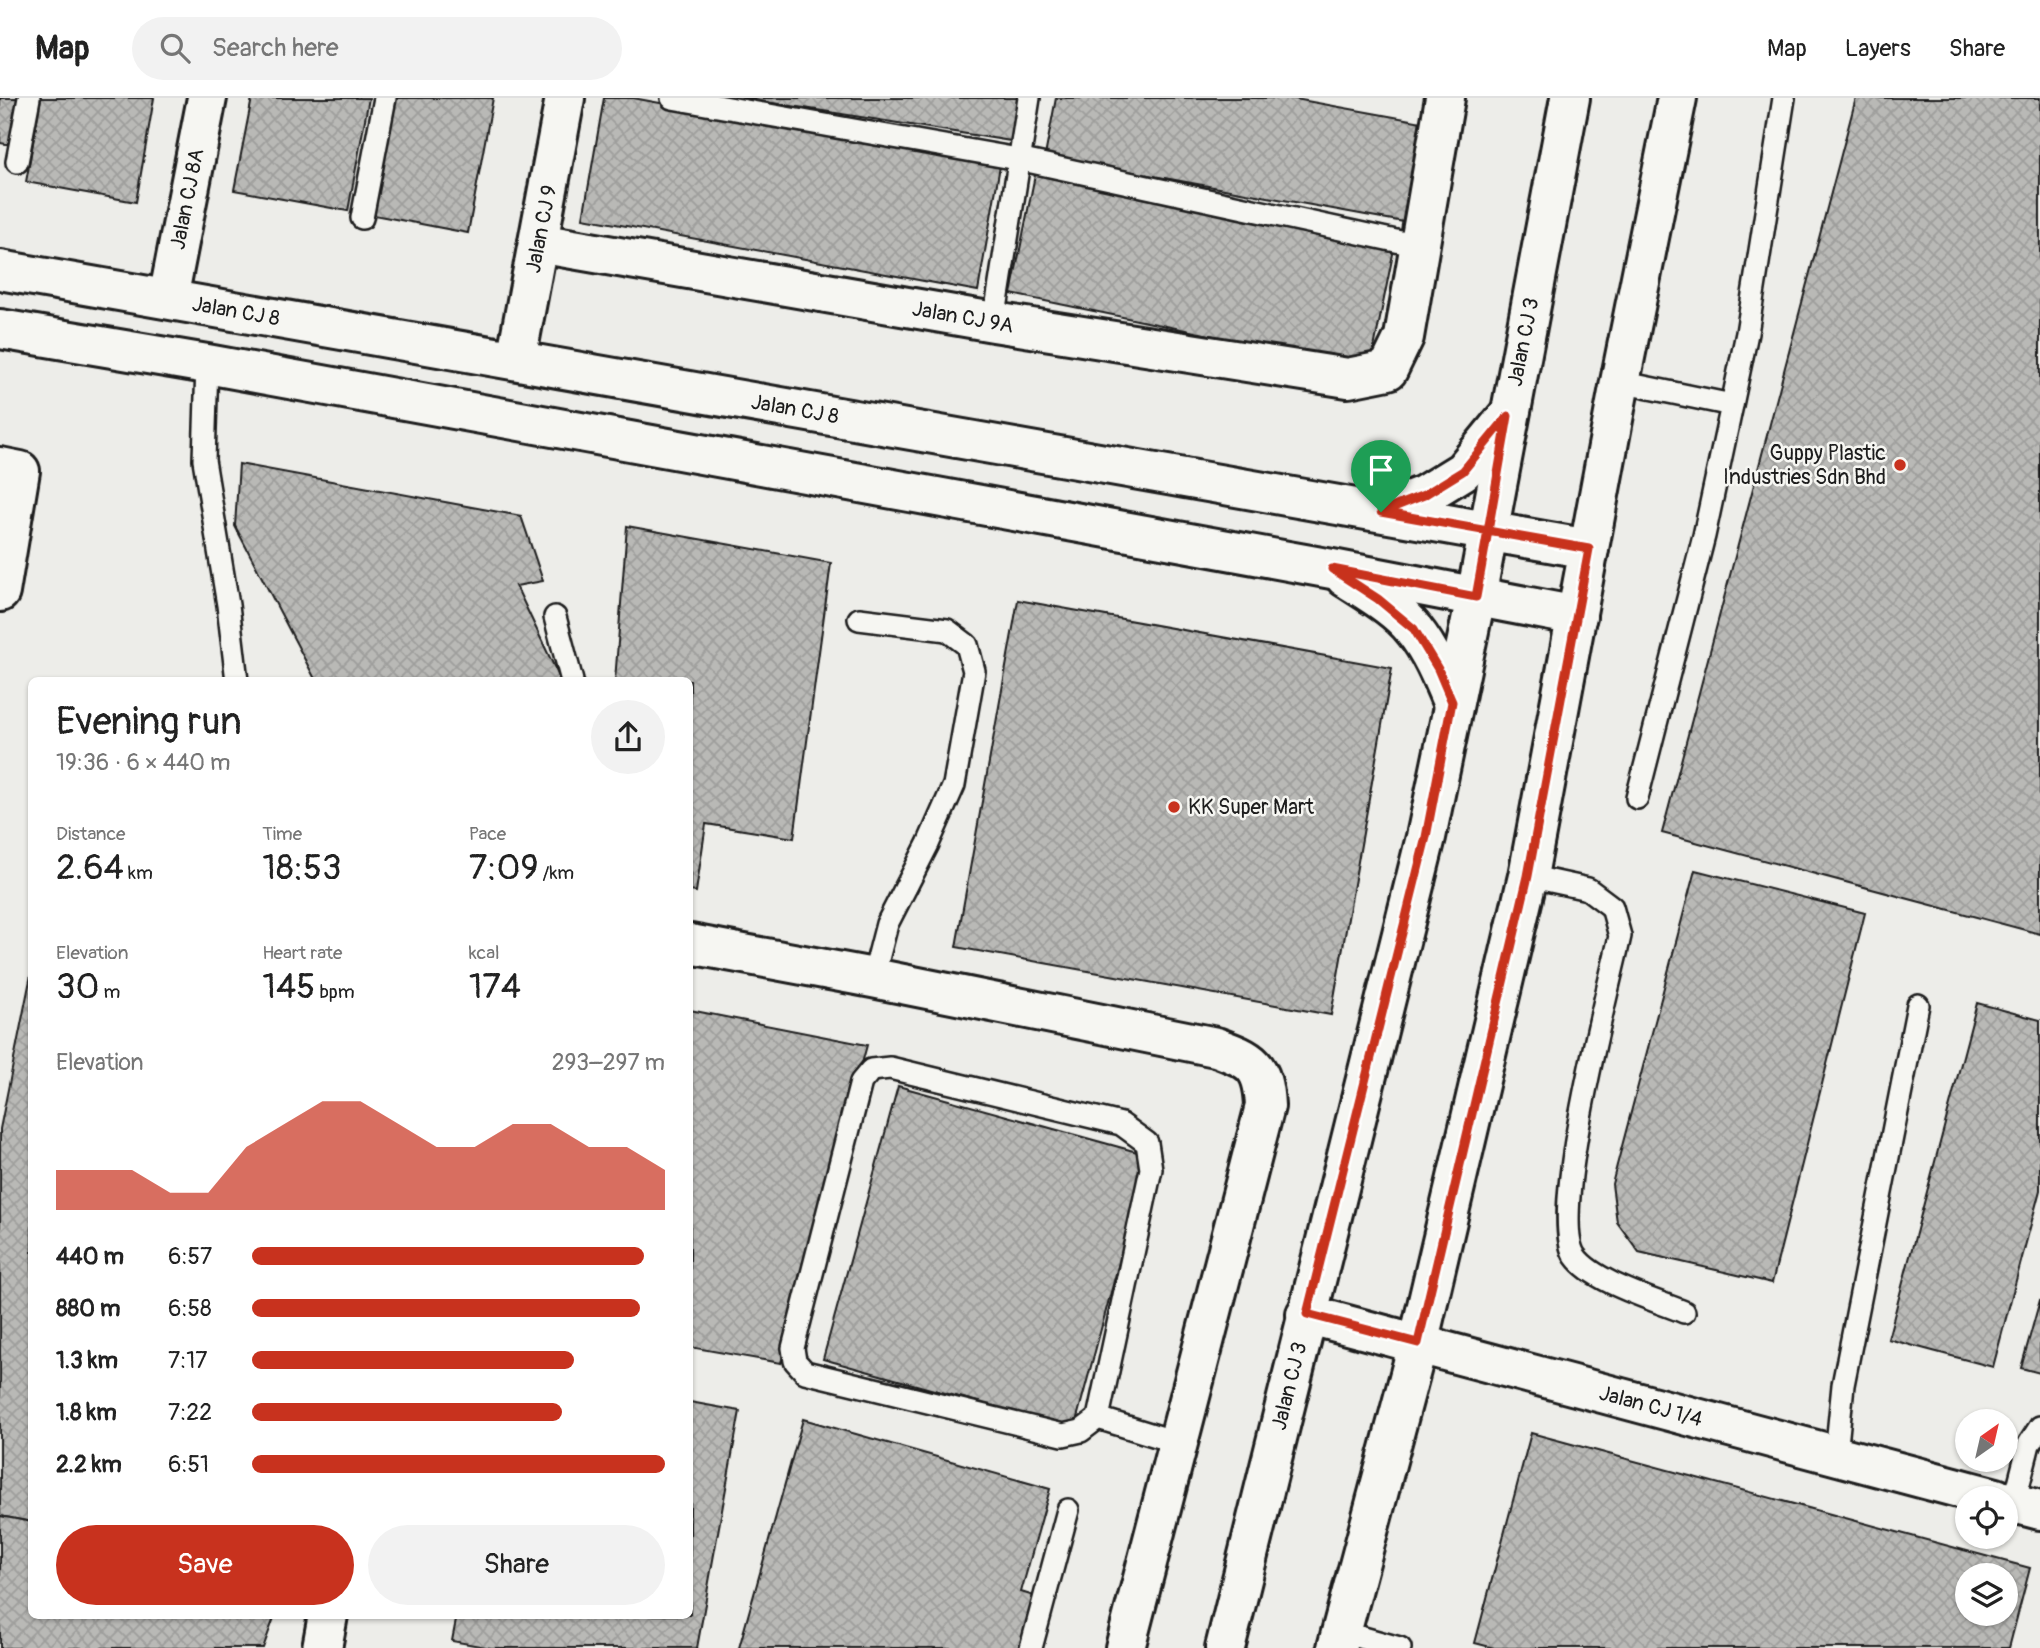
<!DOCTYPE html>
<meta charset="utf-8">
<style>
:root{--surface:#fff;--page:#f2f2f2;--text:#222;--muted:#767676;--line:#e0e0e0;--accent:#c8321e}
body{margin:0;font-family:Pangolin,sans-serif;background:var(--page);color:var(--text);height:100vh;display:flex;flex-direction:column;font-size:26px;white-space:nowrap}
*{box-sizing:border-box;margin:0}
p{font-size:23px;color:var(--muted)}
.icon{flex:none;width:38px;height:38px;fill:none;stroke:currentColor;stroke-width:2;stroke-linecap:round;stroke-linejoin:round}
.map{position:relative;flex:1;overflow:hidden}
.drawer{position:absolute;left:28px;top:579px;width:665px;height:942px;display:flex;flex-direction:column;background:var(--surface);border-radius:10px;box-shadow:0 2px 5px #0004}
.drawer>*{flex:none}
.needle{width:46px;rotate:34deg}
.buttons{position:absolute;left:1955px;top:1311px;display:grid;gap:14px}
.buttons a{display:grid;place-items:center;width:63px;height:63px;border-radius:50%;background:var(--surface);box-shadow:0 2px 5px #0004;font-size:35px}
.pin{position:absolute;display:grid;place-items:center;width:60px;height:60px;color:#fff;margin:-72px -30px;border-radius:50% 50% 50% 0;rotate:-45deg;box-shadow:0 0 7px #0007}
.pin .icon{rotate:45deg}
.round{display:grid;place-items:center;flex:none;width:74px;height:74px;border-radius:37px;background:var(--page)}
.overview{display:flex;align-items:center;justify-content:space-between;height:119px;padding:0 28px}
h1{font-size:38px;font-weight:600;line-height:52px}
.figures{display:grid;grid-template-columns:repeat(3,1fr);gap:10px;height:119px;padding:7px 28px}
.figures div{display:grid;align-content:center}
.figures b{font-size:35px;font-weight:600}
.figures small{font-size:19px;font-weight:400}
.figures p{font-size:19px}
.chart{height:196px;padding:14px 28px}
.chart p{display:flex;justify-content:space-between}
.chart svg{width:100%;height:126px;margin-top:7px;fill:var(--accent);opacity:.7}
.primary-button{display:flex;gap:14px;margin-top:auto;padding:14px 28px}
.primary-button a{flex:1;height:80px;border-radius:42px;background:var(--accent);color:#fff;font-size:28px;font-weight:600;line-height:80px;text-align:center}
.primary-button a+a{background:var(--page);color:var(--text)}
ul{padding:0 28px;list-style:none;font-size:23px}
li{display:grid;grid-template-columns:112px 84px 1fr;align-items:center;height:52px}
li i{height:18px;border-radius:9px;background:var(--accent)}
header{display:flex;align-items:center;gap:42px;box-sizing:border-box;height:98px;padding:0 35px;background:var(--surface);border-bottom:2px solid var(--line)}
header strong{font-size:33px}
nav{display:flex;gap:38px;margin-inline-start:auto;font-size:24px}
.search{width:490px;height:63px;background:var(--page);display:flex;align-items:center;gap:18px;box-sizing:border-box;padding:0 24px;border-radius:38px;color:var(--muted);font-size:26px}
.map>svg:first-child{display:block}
.building{fill:url(#building-cross-hatch);stroke:#1c1c1c;stroke-width:2;fill-rule:evenodd}
.lines{fill:none;stroke-linecap:round;stroke-linejoin:round}
.service-casing{stroke:#1c1c1c;stroke-width:26}
.minor-casing{stroke:#1c1c1c;stroke-width:44}
.tertiary-casing{stroke:#1c1c1c;stroke-width:44}
.service{stroke:#f6f6f2;stroke-width:21}
.minor{stroke:#f6f6f2;stroke-width:38}
.tertiary{stroke:#f6f6f2;stroke-width:38}
.route-casing{stroke:#fff;stroke-width:14}
.route{stroke:#c8321e;stroke-width:9}
.poi-dot{fill:#c8321e;stroke:#f6f6f2;stroke-width:2.5}
.labels{text-anchor:middle;stroke-width:5;stroke-linejoin:round;paint-order:stroke}
.street-label{font-size:21px;fill:#1c1c1c;stroke:#f6f6f2}
.poi-label{font-size:21px;fill:#1c1c1c;stroke:#f6f6f2;text-anchor:end}
</style>
<header>
<strong>Map</strong>
<div class="search"><svg class="icon" aria-label="search" viewBox="0 0 24 24"><circle cx="10" cy="10" r="6"/><path d="M15 15l6 6"/></svg>Search here</div>
<nav><a>Map</a><a>Layers</a><a>Share</a></nav>
</header>
<div class="map">
<svg width="2040" height="1550" viewBox="0 0 2040 1550">
<defs>
<pattern id="building-cross-hatch" width="8" height="8" patternUnits="userSpaceOnUse" patternTransform="scale(1.75)"><rect width="8" height="8" fill="#b9b9b6"/><path d="M0 0l8 8M0 8l8-8" fill="none" stroke="#9e9e9c"/></pattern>
</defs>
<rect width="100%" height="100%" fill="#edede9"/>
<filter id="ink" filterUnits="userSpaceOnUse"><feTurbulence type="fractalNoise" baseFrequency=".0143" numOctaves="2"/><feDisplacementMap in="SourceGraphic" scale="14" xChannelSelector="R" yChannelSelector="G"/><feConvolveMatrix kernelMatrix="1 2 1 2 8 2 1 2 1" color-interpolation-filters="sRGB"/></filter>
<g filter="url(#ink)">
<g class="building">
<path d="M0,0H21L12,47L0,45Z"/>
<path d="M41,0H154L136,104L26,84Z"/>
<path d="M252,0H369L348,113L234,92Z"/>
<path d="M396,0H493L468,135L374,117Z"/>
<path d="M604,0H633L1000,68L978,193L583,120Z"/>
<path d="M741,0H1018L1011,43Z"/>
<path d="M1056,0H1290L1422,24L1404,124L1045,58Z"/>
<path d="M1856,0H2040V836L1662,735Z"/>
<path d="M1036,72L1395,146L1370,270L1011,196Z"/>
<path d="M239,366L521,418L543,483L516,488L561,583H310L315,581L235,428Z"/>
<path d="M627,428L831,465L794,740L706,726L696,794L690,793V583H615Z"/>
<path d="M1018,502L1392,570L1331,917L956,849Z"/>
<path d="M1695,772L1865,815L1772,1185L1639,1154L1617,1124L1612,1086Z"/>
<path d="M32,872V1424L0,1418V1031Z"/>
<path d="M1977,905L2040,922V1092L1993,1269L1888,1241Z"/>
<path d="M690,912L867,947L781,1265L690,1249Z"/>
<path d="M898,988L1148,1057L1074,1331L823,1261Z"/>
<path d="M2040,1202V1275L2021,1270Z"/>
<path d="M690,1304L740,1313L697,1550H491L452,1543L457,1517H690Z"/>
<path d="M803,1321L1050,1391L1021,1494L1037,1499L1023,1550H739Z"/>
<path d="M1531,1335L2030,1470L2009,1550H1494L1475,1545ZM1967,1477H2006V1516H1967Z"/>
<path d="M0,1418L32,1424V1517H275L263,1550H0Z"/>
</g>
<g class="lines">
<defs>
<g id="service">
<path d="M672,0L1018,61L1419,148"/>
<path d="M17,64L29,0"/>
<path d="M362,120L385,0"/>
<path d="M994,224L1029,0"/>
<path d="M207,266L204,362L228,507L237,583"/>
<path d="M1620,284L1732,307L1704,438L1637,700"/>
<path d="M1732,307L1747,235L1784,0"/>
<path d="M555,519L572,583"/>
<path d="M859,521L947,532L967,547L974,573L954,687L928,746L887,826L873,880"/>
<path d="M1528,778L1588,791L1612,809L1620,838C1608,893 1548,1119 1575,1158C1593,1184 1655,1202 1684,1214"/>
<path d="M1098,1320L1151,1071L1147,1045L1121,1026L890,970L871,972L861,984L793,1250L795,1263L805,1274L1063,1337L1081,1333L1098,1320L1176,1344"/>
<path d="M1836,1357L1843,1287L1918,907"/>
<path d="M2014,1405L2029,1346L2040,1329"/>
<path d="M1342,1534L1400,1550"/>
<path d="M1031,1550L1068,1412"/>
</g>
<g id="minor">
<path d="M538,145L994,224L1348,280L1388,272L1404,239L1445,0"/>
<path d="M168,201L207,0"/>
<path d="M516,262L565,0"/>
<path d="M0,369L20,373L0,494"/>
<path d="M690,846L873,880L1216,949C1252,962 1263,967 1265,1008L1125,1550"/>
<path d="M1306,1216L1996,1400"/>
<path d="M2006,1403L2040,1412"/>
<path d="M322,1550L328,1517"/>
</g>
<g id="tertiary">
<path d="M0,172L1589,451"/>
<path d="M0,231L207,266L1332,471L1577,518"/>
<path d="M1380,414L1424,397L1463,373L1507,319"/>
<path d="M1345,479C1368,494 1397,510 1414,532C1431,553 1442,580 1452,604"/>
<path d="M1225,1550L1426,739L1476,499L1570,0"/>
<path d="M1337,1550L1418,1246L1528,778L1620,284L1677,0"/>
</g>
</defs>
<use href="#service" class="service-casing"/>
<use href="#minor" class="minor-casing"/>
<use href="#tertiary" class="tertiary-casing"/>
<use href="#service" class="service"/>
<use href="#minor" class="minor"/>
<use href="#tertiary" class="tertiary"/>
</g>
</g>
<g class="lines" filter="url(#ink)">
<defs>
<path id="route" d="M1381,414L1488,433L1476,499L1332,471L1378,501L1414,531L1438,571L1452,604L1426,739L1307,1216L1418,1245L1528,778L1589,451L1488,433L1508,318L1463,373L1424,397L1381,414"/>
</defs>
<use href="#route" class="route-casing"/>
<use href="#route" class="route"/>
</g>
<g class="poi-dot">
<circle cx="1900" cy="367" r="7"/>
<circle cx="1174" cy="709" r="7"/>
</g>
<g class="labels">
<g class="street-label">
<text transform="translate(187 101) rotate(-79)" y="7">Jalan CJ 8A</text>
<text transform="translate(541 131) rotate(-79)" y="7">Jalan CJ 9</text>
<text transform="translate(236 213) rotate(10)" y="7">Jalan CJ 8</text>
<text transform="translate(963 219) rotate(10)" y="7">Jalan CJ 9A</text>
<text transform="translate(1523 244) rotate(-79)" y="7">Jalan CJ 3</text>
<text transform="translate(795 311) rotate(10)" y="7">Jalan CJ 8</text>
<text transform="translate(1289 1288) rotate(-76)" y="7">Jalan CJ 3</text>
<text transform="translate(1651 1308) rotate(15)" y="7">Jalan CJ 1/4</text>
</g>
<g class="poi-label">
<text x="1886" y="362">Guppy Plastic<tspan x="1886" dy="24">Industries Sdn Bhd</tspan></text>
<text x="1188" y="716" text-anchor="start">KK Super Mart</text>
</g>
</g>
</svg>
<div class="buttons">
<a><svg class="needle" viewBox="-14 -14 28 28"><path d="M0-13l5 13h-10z" fill="#e53935"/><path d="M0 13l5-13h-10z" fill="#767676"/></svg></a>
<a><svg class="icon" aria-label="locate" viewBox="0 0 24 24"><circle cx="12" cy="12" r="6"/><path d="M12 2v4M12 18v4M2 12h4M18 12h4"/></svg></a>
<a><svg class="icon" aria-label="layers" viewBox="0 0 24 24"><path d="M12 4l9 5-9 5-9-5zM3 14l9 5 9-5"/></svg></a>
</div>
<div class="pin" style="left:1381px;top:414px;background:#1e9e55"><svg class="icon" aria-label="arrive" viewBox="0 0 24 24"><path d="M6 21V4h12l-3 4 3 4H6"/></svg></div>
<section class="drawer">
<div class="overview"><div><h1>Evening run</h1><p>19:36 · 6 × 440 m</p></div><a class="round"><svg class="icon" aria-label="share" viewBox="0 0 24 24"><path d="M12 15V3M7 8l5-5 5 5M5 13v7h14v-7"/></svg></a></div>
<div class="figures">
<div><p>Distance</p><b>2.64<small> km</small></b></div>
<div><p>Time</p><b>18:53</b></div>
<div><p>Pace</p><b>7:09<small> /km</small></b></div>
</div>
<div class="figures">
<div><p>Elevation</p><b>30<small> m</small></b></div>
<div><p>Heart rate</p><b>145<small> bpm</small></b></div>
<div><p>kcal</p><b>174</b></div>
</div>
<div class="chart"><p><span>Elevation</span>293–297 m</p>
<svg viewBox="0 0 160 44" preserveAspectRatio="none"><path d="M0 44V30L10 30L20 30L30 38L40 38L50 22L60 14L70 6L80 6L90 14L100 22L110 22L120 14L130 14L140 22L150 22L160 30V44z"/></svg>
</div>
<ul>
<li><b>440 m</b>6:57<i style="width:95%"></i></li>
<li><b>880 m</b>6:58<i style="width:94%"></i></li>
<li><b>1.3 km</b>7:17<i style="width:78%"></i></li>
<li><b>1.8 km</b>7:22<i style="width:75%"></i></li>
<li><b>2.2 km</b>6:51<i style="width:100%"></i></li>
</ul>
<div class="primary-button"><a>Save</a><a>Share</a></div>
</section>
</div>
